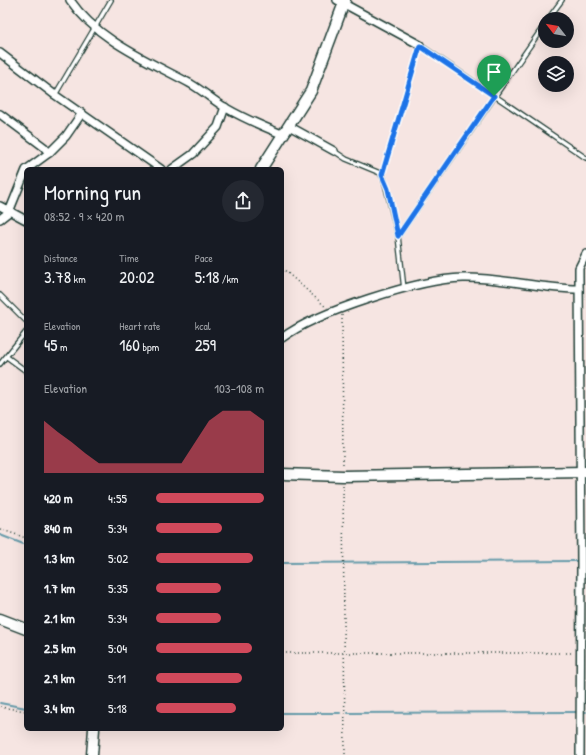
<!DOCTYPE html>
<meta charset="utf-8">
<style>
:root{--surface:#171b24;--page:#242831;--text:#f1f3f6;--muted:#9ea1a6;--accent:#d1495b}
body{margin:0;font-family:"Patrick Hand",sans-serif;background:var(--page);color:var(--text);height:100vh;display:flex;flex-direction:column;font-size:15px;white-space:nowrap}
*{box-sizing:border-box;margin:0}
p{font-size:13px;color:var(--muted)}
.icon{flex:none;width:22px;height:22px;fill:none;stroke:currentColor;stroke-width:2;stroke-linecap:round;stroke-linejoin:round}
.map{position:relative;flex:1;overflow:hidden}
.panel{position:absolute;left:24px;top:167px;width:260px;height:564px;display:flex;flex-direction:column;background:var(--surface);border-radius:6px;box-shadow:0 4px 16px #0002}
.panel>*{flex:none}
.needle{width:26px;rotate:301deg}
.buttons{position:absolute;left:538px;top:12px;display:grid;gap:8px}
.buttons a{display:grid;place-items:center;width:36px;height:36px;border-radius:50%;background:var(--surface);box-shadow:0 4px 16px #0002;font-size:20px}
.pin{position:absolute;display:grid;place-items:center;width:34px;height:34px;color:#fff;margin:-41px -17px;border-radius:50% 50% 50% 0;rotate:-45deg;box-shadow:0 0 4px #0007}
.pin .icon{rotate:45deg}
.round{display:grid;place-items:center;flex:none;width:42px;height:42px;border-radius:21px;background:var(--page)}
.summary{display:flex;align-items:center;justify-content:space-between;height:68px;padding:0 20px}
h1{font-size:22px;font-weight:600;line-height:30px}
.figures{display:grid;grid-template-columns:repeat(3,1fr);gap:6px;height:68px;padding:4px 20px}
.figures div{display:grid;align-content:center}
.figures b{font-size:17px;font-weight:600}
.figures small{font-size:11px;font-weight:400}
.figures p{font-size:11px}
.chart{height:112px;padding:8px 20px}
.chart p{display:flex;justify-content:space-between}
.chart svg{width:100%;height:72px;margin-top:4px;fill:var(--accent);opacity:.7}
ul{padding:0 20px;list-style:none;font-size:13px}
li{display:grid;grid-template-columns:64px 48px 1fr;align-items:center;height:30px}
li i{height:10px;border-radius:5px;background:var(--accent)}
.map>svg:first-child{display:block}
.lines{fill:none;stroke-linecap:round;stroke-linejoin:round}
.stream{stroke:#689cab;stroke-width:2}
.lane-casing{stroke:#1f3d34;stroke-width:6}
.street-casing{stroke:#1f3d34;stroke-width:10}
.secondary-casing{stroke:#1f3d34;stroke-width:13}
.path{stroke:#1f3d34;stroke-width:1.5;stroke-dasharray:1 3;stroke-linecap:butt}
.lane{stroke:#fff;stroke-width:3.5}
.street{stroke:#fff;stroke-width:7}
.secondary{stroke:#fff;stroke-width:10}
.route-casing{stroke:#fff;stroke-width:8}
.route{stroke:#1a73e8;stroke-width:5}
</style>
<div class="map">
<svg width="586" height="755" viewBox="0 0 586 755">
<rect width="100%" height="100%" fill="#f6e5e2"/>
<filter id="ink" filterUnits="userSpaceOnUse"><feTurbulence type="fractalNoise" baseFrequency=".025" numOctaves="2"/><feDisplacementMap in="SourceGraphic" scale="8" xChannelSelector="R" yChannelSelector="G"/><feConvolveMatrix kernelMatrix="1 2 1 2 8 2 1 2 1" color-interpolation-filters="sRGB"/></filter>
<g filter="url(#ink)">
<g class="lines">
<g class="stream">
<path d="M0,535L26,545"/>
<path d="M282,563L579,561"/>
<path d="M0,703L26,708"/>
<path d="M282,713H340"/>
<path d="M348,713L586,712"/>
</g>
<defs>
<g id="lane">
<path d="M548,19L562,0"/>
<path d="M420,45L586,158"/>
<path d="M55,95L111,0"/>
<path d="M334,151L346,159L380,173L384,179L398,236L404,289"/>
<path d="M398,236L545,24"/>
<path d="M0,295L26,321"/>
<path d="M7,357L26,371"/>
<path d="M0,364L26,332"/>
</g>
<g id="street">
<path d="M70,0C98,41 149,61 191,84C203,91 214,101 226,108C245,119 264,127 284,135"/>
<path d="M337,0L420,45"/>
<path d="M0,53L55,95L161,169"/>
<path d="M0,114L44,147L49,153"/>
<path d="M289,126L334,151"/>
<path d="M27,169L49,153L66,136L82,113"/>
<path d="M172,169L193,154L218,127L225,107"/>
<path d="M0,206L26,220"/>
<path d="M0,219L9,212L26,170"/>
<path d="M282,338C316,312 420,279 463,278C502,277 540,289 579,289"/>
<path d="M580,755L581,565L579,276V268L586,254"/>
</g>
<g id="secondary">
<path d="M261,169L311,91L345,0"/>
<path d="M282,474L343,476L586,472"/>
<path d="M0,619L26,629"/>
<path d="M92,755L94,729"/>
</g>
</defs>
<use href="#lane" class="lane-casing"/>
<use href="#street" class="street-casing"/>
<use href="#secondary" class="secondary-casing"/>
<g class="path">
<path d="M383,169L417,52"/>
<path d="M282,268L327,308"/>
<path d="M342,315L343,467"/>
<path d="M343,485L345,755"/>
<path d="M0,529L26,538"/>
<path d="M282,653H574"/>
<path d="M0,707L26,711"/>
</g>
<use href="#lane" class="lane"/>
<use href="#street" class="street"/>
<use href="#secondary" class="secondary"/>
</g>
</g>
<g class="lines" filter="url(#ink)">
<defs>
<path id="route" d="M420,46L494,96L398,236L388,189L382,175Z"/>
</defs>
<use href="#route" class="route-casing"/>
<use href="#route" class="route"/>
</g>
</svg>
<div class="buttons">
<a><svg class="needle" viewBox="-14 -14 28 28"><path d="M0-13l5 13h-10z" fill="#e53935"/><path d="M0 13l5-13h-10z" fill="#9ea1a6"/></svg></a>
<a><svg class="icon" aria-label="layers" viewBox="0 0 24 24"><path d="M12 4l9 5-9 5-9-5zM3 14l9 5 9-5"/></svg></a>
</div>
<div class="pin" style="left:494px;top:96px;background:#1e9e55"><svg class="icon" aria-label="arrive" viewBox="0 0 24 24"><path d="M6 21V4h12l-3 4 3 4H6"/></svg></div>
<section class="panel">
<div class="summary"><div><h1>Morning run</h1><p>08:52 · 9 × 420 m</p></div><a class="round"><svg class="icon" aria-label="share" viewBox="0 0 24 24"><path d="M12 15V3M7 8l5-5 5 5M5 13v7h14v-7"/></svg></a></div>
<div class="figures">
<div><p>Distance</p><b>3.78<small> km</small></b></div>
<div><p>Time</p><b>20:02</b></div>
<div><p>Pace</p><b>5:18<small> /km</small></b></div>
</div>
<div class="figures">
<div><p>Elevation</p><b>45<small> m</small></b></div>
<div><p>Heart rate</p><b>160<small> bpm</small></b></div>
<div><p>kcal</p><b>259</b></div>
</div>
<div class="chart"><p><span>Elevation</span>103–108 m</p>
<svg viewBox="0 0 160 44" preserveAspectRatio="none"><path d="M0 44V12L10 19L20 25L30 32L40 38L50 38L60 38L70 38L80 38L90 38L100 38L110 25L120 12L130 6L140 6L150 6L160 12V44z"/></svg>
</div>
<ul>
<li><b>420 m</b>4:55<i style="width:100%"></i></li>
<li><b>840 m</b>5:34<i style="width:61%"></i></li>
<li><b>1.3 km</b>5:02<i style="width:90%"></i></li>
<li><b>1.7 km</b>5:35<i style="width:60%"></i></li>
<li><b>2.1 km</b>5:34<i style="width:60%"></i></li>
<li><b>2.5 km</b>5:04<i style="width:89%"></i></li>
<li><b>2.9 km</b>5:11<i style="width:80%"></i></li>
<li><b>3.4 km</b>5:18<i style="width:74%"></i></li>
</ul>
</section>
</div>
